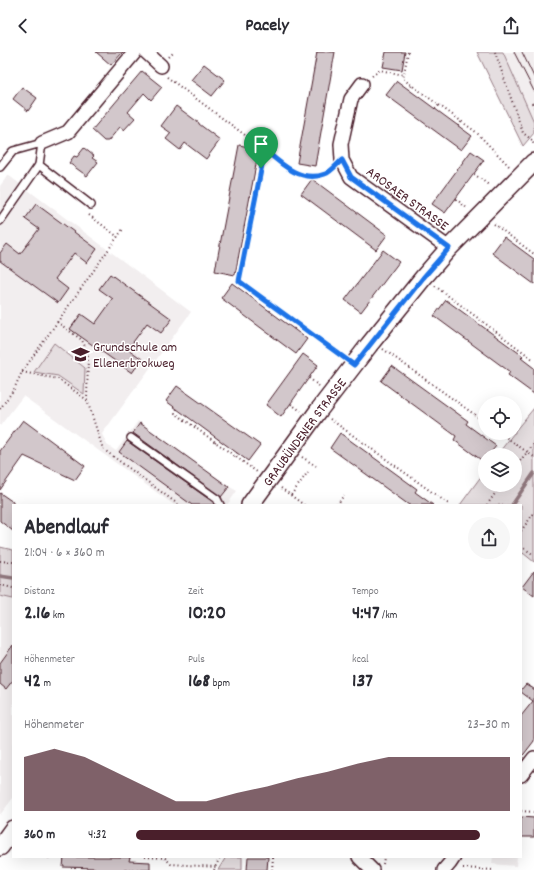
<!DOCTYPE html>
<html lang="de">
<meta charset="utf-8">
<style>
:root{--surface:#fff;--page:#f7f7f7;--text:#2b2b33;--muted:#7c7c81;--accent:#4a1f2b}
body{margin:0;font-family:Dekko,sans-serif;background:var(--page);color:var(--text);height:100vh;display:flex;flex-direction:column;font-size:15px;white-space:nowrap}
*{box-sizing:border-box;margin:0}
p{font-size:13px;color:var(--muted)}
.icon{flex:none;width:22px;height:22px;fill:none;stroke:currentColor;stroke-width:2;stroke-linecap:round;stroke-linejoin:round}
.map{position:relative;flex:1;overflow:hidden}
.panel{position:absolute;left:12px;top:452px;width:510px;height:354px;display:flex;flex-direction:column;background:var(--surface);border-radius:0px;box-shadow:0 4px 16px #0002}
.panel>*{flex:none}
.controls{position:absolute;left:478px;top:344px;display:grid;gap:8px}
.controls a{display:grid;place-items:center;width:44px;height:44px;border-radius:50%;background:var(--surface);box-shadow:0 4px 16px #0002;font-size:20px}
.pin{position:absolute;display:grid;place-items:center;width:34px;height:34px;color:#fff;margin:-41px -17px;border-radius:50% 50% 50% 0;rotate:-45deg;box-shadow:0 0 4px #0007}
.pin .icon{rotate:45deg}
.round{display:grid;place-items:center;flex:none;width:42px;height:42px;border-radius:21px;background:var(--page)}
.summary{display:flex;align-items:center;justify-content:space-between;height:68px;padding:0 12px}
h1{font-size:22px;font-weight:800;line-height:30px}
.figures{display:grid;grid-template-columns:repeat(3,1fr);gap:6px;height:68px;padding:4px 12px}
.figures div{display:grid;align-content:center}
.figures b{font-size:20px;font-weight:800}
.figures small{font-size:11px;font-weight:400}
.figures p{font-size:11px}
.chart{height:112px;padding:8px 12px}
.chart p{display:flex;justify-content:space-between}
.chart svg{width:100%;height:72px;margin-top:4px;fill:var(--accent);opacity:.7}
ul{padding:0 12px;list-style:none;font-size:13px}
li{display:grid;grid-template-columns:64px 48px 1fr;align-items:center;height:30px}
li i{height:10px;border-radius:5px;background:var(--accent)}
header{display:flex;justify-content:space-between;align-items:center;height:52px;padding:0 12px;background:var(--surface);font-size:18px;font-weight:800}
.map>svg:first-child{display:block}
.built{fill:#f2eeef}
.green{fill:#e5dee0;stroke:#987e86}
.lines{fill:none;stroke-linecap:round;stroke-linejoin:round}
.stream{stroke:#91787e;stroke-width:3.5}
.building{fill:#d2c7cb;stroke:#4a1f2b}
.service-casing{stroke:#4a1f2b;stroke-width:10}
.minor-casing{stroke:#4a1f2b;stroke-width:16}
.tertiary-casing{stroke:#4a1f2b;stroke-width:20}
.path{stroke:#4a1f2b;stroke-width:2;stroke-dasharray:1 3;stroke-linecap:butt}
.service{stroke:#fff;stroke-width:7}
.minor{stroke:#fff;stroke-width:13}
.tertiary{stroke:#fff;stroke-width:17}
.tram{stroke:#4a1f2b;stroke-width:1}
.route-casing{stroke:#fff;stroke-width:8}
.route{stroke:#1a73e8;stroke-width:5}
.labels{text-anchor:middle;stroke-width:3;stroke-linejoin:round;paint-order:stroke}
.street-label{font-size:14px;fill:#4a1f2b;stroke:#fff}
.poi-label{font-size:14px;fill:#4a1f2b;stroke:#fff;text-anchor:start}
</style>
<header><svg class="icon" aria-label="back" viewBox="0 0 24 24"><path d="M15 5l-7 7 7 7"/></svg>Pacely<svg class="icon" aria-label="share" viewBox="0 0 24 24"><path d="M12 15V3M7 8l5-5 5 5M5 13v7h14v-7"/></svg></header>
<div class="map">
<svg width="534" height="818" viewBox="0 0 534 818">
<rect width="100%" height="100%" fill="#fff"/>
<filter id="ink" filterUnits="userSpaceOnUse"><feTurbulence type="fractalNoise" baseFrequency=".025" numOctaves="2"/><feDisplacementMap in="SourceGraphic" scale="8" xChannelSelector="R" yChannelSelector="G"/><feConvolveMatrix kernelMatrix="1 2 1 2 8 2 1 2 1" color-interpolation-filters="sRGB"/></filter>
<g filter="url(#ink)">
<g class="built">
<path d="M503,0H534V70Z"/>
<path d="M8,123L191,260L102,382L107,393L116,399L138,369L230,435L237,439L227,453H174L23,344L0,374V134Z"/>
<path d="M0,544L13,547V746L0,763Z"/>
<path d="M493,805H517L516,814L492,812Z"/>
</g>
<g class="green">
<path d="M477,0H503L534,70V81L523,94Z"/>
<path d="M54,291L85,316L84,342L58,324L34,320Z"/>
<path d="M534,356V510L523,501L521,504V453H460L485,419V433H515V403H497L514,381H515V379Z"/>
<path d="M0,495L13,498V547L0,544Z"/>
<path d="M226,805H242V818H218Z"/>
</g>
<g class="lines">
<g class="stream">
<path d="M512,453L534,421"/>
<path d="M0,524L13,526"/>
</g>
</g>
<g class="building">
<path d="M96,0H123L111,13Z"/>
<path d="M317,0H335L315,114L297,111Z"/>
<path d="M386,0H405L402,18L383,15Z"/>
<path d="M204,12L225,28L212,44L191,28Z"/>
<path d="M142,19L162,35L151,48L144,41L128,60L135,66L124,78L120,75L108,89H104L92,78Z"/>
<path d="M397,29L472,84L461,98L386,43Z"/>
<path d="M22,35L37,46L28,59L13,47Z"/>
<path d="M176,54L199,71V72L220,88L206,107L185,91L180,98L166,87L171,81L161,74Z"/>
<path d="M239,93L259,97L235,223L215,219Z"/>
<path d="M84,96L94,104L92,106L98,110L87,124L69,111L74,104L77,105Z"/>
<path d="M471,99L484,108L445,161L432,152Z"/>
<path d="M312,127L387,183L376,198L301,142Z"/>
<path d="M36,152L97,197L87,211L74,201L55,227L68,237L58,251L0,209V201L7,192L20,202L39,177L25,167Z"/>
<path d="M504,185L534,207V232L492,201Z"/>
<path d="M383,198L399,210L361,260L345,248Z"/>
<path d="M110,222L172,267L161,281L147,271L128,297L142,307L132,321L70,277L81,262L95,272L113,247L99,237Z"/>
<path d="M232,231L307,287L296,302L221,246Z"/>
<path d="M446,248L523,304L521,306L534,316V342L508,323L510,320L434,264Z"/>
<path d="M303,302L318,313L281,365L266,353Z"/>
<path d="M392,314L468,369L466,372L496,394L489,403H485V408L484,410L454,388L456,384L381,329Z"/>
<path d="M177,334L260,393L248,409L166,349Z"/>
<path d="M23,368L85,414L75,428L24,404L0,438V399Z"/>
<path d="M140,371L229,435L221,445L133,381Z"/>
<path d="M340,381L417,437L415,440L433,453H409L330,396Z"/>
<path d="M127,389L213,450L214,453H192L119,400Z"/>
<path d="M0,441L13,450V479L0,469Z"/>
<path d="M534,519V544L522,535Z"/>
<path d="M13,593V628L6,637L0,632V611Z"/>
<path d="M526,632L534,637V689L521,706V664L533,649L521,640V638Z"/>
<path d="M521,765L534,766V785H521Z"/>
<path d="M64,805H130L129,809L150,810V818H95V816L63,815Z"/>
<path d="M248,805H268L267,818H247Z"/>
</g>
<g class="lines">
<defs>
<g id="service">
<path d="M0,115L13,99L42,91L39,113L91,153"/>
<path d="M0,169L39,113"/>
<path d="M131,386L217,447L220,453"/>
</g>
<g id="minor">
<path d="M146,0L161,14"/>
<path d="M362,32L351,47L341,92L342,108L351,125L449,196"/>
<path d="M42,91L68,80L135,0"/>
<path d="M521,723L534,706"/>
<path d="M359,805L372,818"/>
<path d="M444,818L450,811L454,805"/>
</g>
<g id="tertiary">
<path id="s1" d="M250,453L319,358L369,293L423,226L449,196L534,110"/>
<path d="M0,795L13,777"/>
</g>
</defs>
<use href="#service" class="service-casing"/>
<use href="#minor" class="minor-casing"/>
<use href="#tertiary" class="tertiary-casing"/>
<g class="path">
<path d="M408,0L403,27L476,80L510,115"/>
<path d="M495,0L523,81L532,88L534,93"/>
<path d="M169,5L174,0"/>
<path d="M372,24L380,18L404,23"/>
<path d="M167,25L265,98L288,118L309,125L327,122L333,116"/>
<path d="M409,38L412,33"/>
<path d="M532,51L534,55"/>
<path d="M435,57L439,53"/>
<path d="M458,74L462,69"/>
<path d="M265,98L239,229L343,305"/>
<path d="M255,115L261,116"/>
<path d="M474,122L490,134"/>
<path d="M250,144L255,145"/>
<path d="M456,147L468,157"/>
<path d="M89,163L118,185"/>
<path d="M494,172L534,202"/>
<path d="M244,174L250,175"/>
<path d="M238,205L244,206"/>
<path d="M435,234L534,308"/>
<path d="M246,241L250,237"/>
<path d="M270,259L273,254"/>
<path d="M57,270L82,288L88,301L87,348L103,397L179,453"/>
<path d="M294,277L298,272"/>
<path d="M383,297L485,370"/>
<path d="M22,320L58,327L87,348"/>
<path d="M309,326L319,334"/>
<path d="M291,352L301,359"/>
<path d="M0,357L14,337L22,320L123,177"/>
<path d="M177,357L175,361L257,420"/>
<path d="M330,367L450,453"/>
<path d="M195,375L197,372"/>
<path d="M500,381L534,405"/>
<path d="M215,390L218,387"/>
<path d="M235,405L237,401"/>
<path d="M302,405L316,414"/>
<path d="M515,415L534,392"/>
<path d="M281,436L304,453"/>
<path d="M291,443L308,420"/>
<path d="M337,453L344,443"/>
<path d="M487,453L501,433"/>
<path d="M521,479L534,461"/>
<path d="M521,494L534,503"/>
<path d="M0,509L13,510"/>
<path d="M0,533L13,536"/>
<path d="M521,759L534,760"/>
<path d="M145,805L165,806L171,812L216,815"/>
<path d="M48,806L49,805"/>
<path d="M383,812L384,805"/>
<path d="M463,816L493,818"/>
<path d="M214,818L220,805"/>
<path d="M272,818L273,805"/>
</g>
<use href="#service" class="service"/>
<use href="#minor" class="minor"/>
<use href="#tertiary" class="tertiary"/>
<g class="tram">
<path d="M514,0L534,39"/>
<path d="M522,0L534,25"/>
</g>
</g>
</g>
<g class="lines" filter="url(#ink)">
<defs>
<path id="route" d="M265,98C282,113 301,131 325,122C331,120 337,112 342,108L351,125L449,196L423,226L354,313L239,229Z"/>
</defs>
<use href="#route" class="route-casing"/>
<use href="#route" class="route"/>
</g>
<defs>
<symbol id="school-bare" viewBox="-9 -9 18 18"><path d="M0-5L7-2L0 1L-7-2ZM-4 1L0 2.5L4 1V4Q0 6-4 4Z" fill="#4a1f2b" stroke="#fff" stroke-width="2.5" paint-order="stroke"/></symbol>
</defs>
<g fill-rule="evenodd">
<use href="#school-bare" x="68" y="290" width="25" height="25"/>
</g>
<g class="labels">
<g class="street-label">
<text transform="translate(408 146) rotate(36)" y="5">AROSAER STRASSE</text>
<text dy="5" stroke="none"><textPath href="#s1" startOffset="91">GRAUBÜNDENER STRASSE</textPath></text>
</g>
<g class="poi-label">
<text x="93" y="299">Grundschule am<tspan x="93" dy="16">Ellenerbrokweg</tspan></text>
</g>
</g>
</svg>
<div class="controls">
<a><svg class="icon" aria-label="locate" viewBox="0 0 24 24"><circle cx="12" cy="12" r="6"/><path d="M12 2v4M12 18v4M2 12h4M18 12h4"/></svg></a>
<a><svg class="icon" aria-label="layers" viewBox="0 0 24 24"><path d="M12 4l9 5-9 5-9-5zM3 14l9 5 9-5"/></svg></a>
</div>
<div class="pin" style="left:261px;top:116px;background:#1e9e55"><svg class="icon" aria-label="arrive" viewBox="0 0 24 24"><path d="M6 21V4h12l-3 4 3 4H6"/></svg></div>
<section class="panel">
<div class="summary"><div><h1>Abendlauf</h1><p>21:04 · 6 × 360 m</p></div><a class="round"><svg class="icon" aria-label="share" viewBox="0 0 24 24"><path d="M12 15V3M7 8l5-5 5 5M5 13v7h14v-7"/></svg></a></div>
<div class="figures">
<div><p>Distanz</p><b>2.16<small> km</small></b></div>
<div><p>Zeit</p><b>10:20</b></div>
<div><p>Tempo</p><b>4:47<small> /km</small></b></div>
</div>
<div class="figures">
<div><p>Höhenmeter</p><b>42<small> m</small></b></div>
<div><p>Puls</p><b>168<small> bpm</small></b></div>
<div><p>kcal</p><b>137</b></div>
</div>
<div class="chart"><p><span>Höhenmeter</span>23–30 m</p>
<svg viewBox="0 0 160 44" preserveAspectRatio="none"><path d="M0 44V11L10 6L20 11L30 20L40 29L50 38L60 38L70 33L80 29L90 24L100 20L110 15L120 11L130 11L140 11L150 11L160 11V44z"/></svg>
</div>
<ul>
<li><b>360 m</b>4:32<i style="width:92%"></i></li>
</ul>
</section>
</div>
